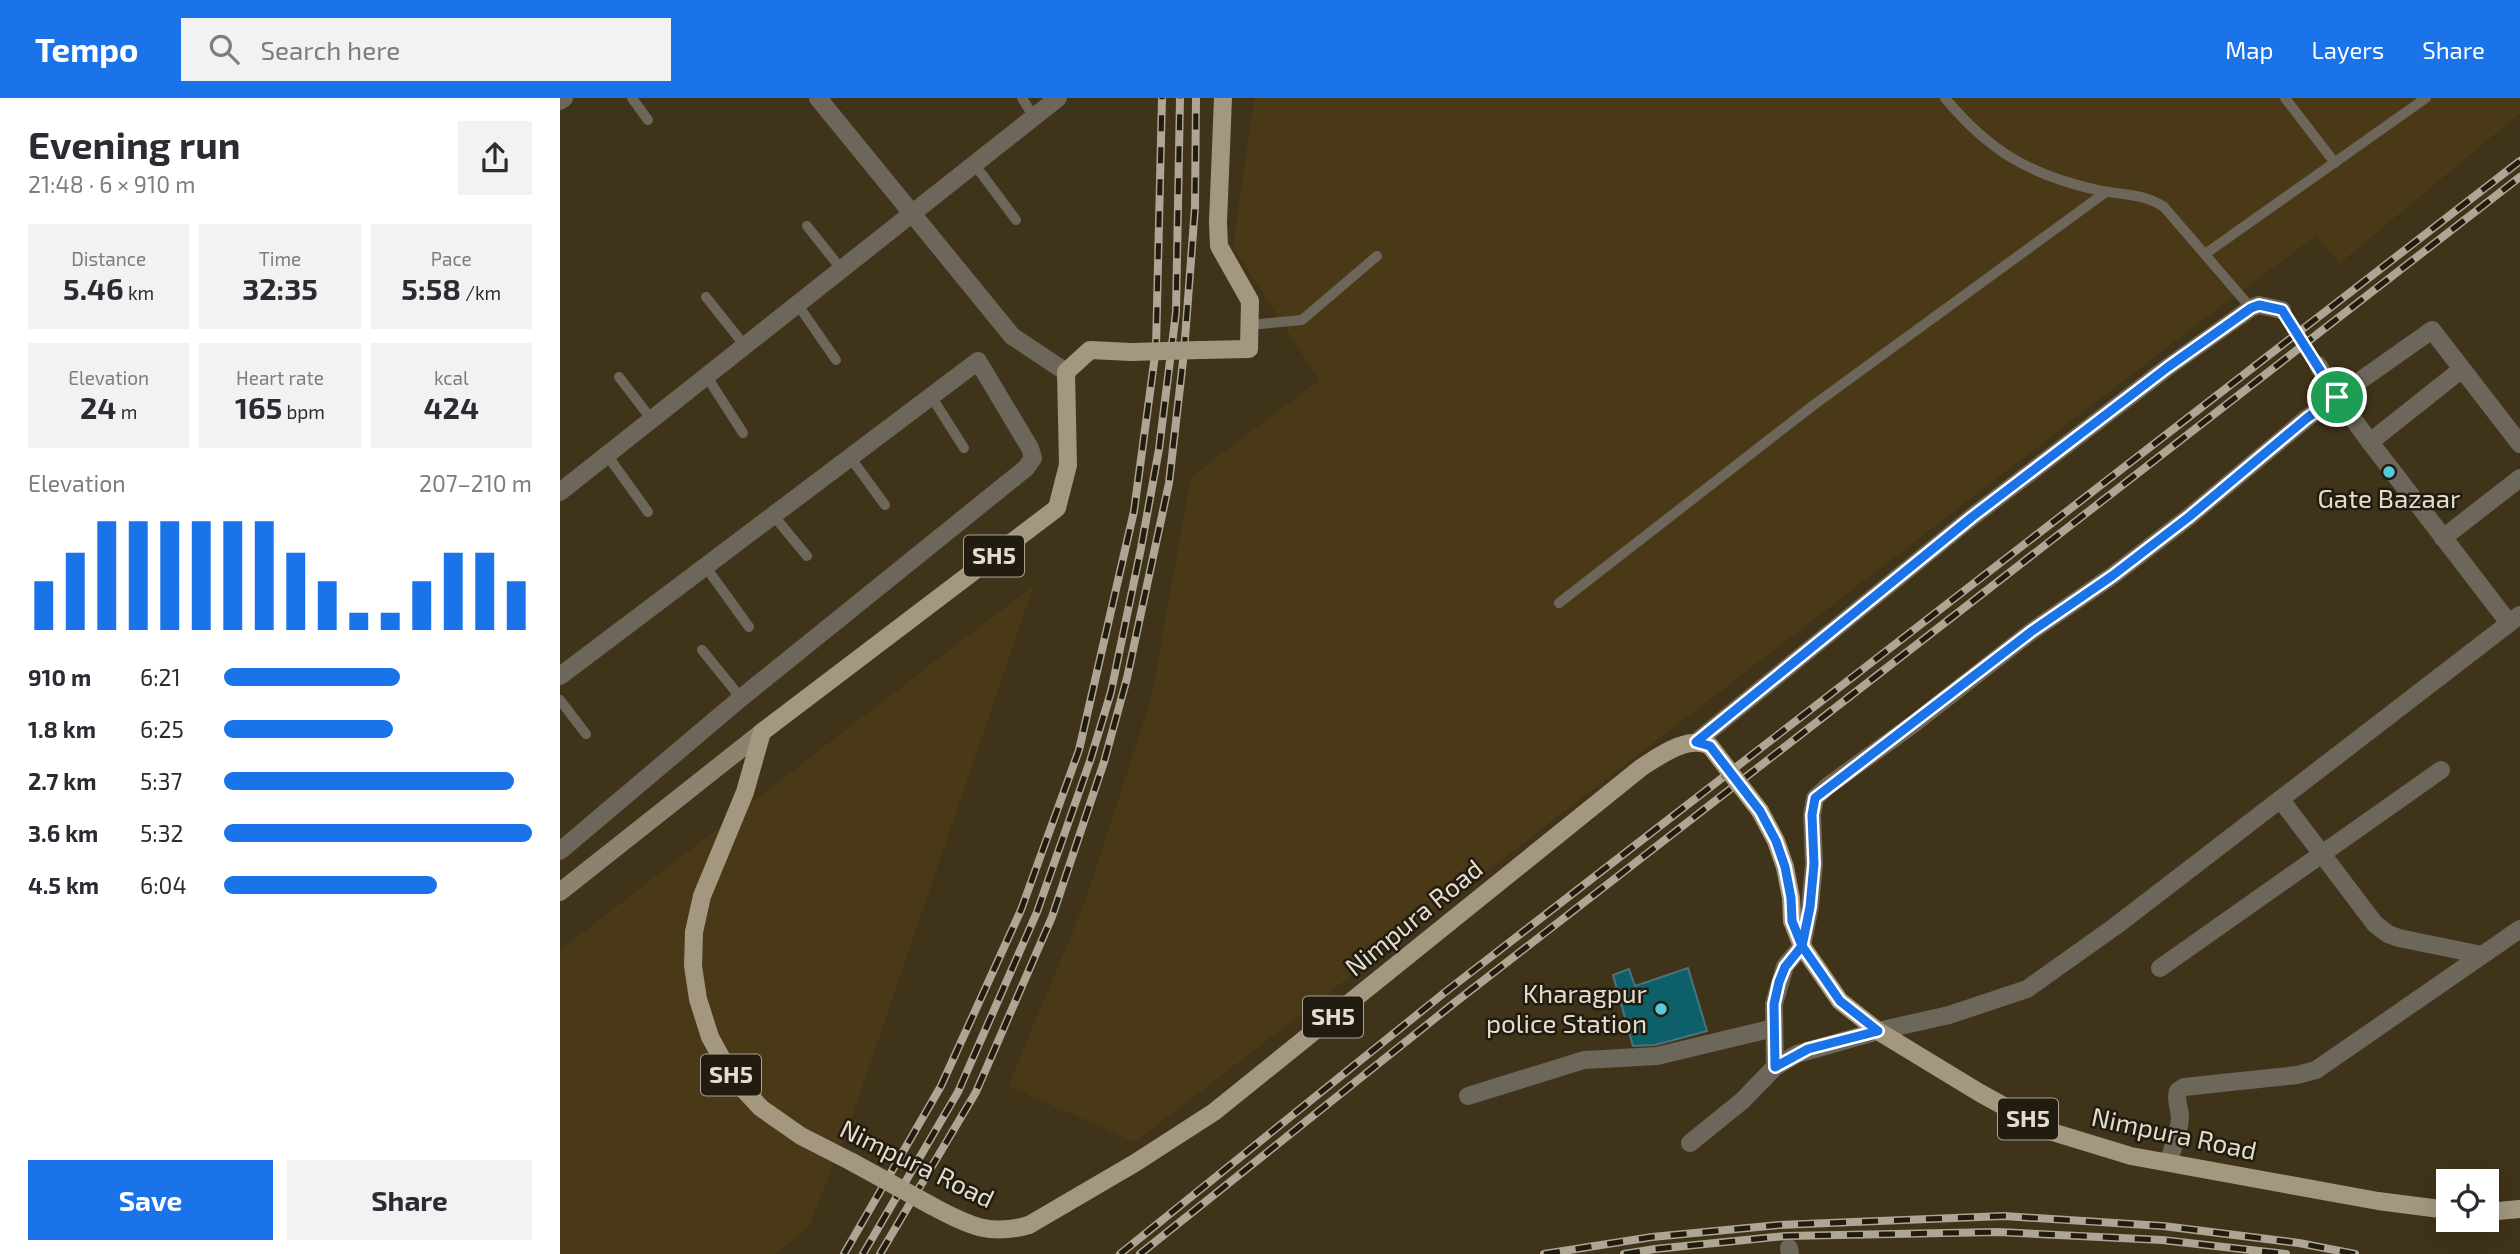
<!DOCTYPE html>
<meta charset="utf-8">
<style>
:root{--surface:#fff;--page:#f2f2f3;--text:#2b2b33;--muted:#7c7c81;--accent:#1a73e8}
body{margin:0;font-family:"Exo 2",sans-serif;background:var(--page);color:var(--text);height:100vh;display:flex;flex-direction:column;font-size:26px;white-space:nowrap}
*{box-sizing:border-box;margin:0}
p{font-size:23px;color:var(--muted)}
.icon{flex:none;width:38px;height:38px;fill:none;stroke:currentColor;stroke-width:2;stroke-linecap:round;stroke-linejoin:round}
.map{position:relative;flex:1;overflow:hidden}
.side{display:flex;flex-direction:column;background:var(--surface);width:560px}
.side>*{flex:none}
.tools{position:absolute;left:1876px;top:1071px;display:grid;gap:14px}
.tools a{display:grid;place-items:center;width:63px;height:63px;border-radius:0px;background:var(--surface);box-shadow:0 7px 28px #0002;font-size:35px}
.pin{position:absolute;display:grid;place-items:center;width:60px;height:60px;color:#fff;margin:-30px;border:4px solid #fff;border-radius:50%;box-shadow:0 2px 7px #0007}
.round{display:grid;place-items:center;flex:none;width:74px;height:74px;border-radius:0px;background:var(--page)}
.head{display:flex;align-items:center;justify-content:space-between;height:119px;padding:0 28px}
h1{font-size:38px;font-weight:700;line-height:52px}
.metrics{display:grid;grid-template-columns:repeat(3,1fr);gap:10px;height:119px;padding:7px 28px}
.metrics div{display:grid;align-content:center;border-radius:0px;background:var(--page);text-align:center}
.metrics b{font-size:30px;font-weight:700}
.metrics small{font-size:19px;font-weight:400}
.metrics p{font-size:19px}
.chart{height:196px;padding:14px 28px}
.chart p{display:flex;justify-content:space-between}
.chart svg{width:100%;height:126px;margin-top:7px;stroke:var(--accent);stroke-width:6}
.primary-button{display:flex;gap:14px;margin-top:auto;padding:14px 28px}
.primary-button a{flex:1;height:80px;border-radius:0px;background:var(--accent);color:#fff;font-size:28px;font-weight:700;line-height:80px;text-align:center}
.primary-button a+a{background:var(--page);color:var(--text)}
ul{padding:0 28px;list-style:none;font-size:23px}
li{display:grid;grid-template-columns:112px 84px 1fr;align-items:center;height:52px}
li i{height:18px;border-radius:9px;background:var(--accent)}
header{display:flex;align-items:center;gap:42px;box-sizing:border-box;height:98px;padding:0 35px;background:var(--accent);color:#fff}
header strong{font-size:33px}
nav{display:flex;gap:38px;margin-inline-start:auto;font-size:24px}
.search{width:490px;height:63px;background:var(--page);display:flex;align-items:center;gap:18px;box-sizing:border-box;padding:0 24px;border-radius:0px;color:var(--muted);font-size:26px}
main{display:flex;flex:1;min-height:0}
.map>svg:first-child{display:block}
.built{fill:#493917}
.building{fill:#0d5f69;stroke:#4c7379;stroke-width:2}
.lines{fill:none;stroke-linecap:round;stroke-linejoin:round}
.lane{stroke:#6d675b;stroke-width:10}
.street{stroke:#6d675b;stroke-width:18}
.secondary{stroke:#8c826f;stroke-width:18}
.primary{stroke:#a3977f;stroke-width:18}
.rail-casing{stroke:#aea693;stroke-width:8}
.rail{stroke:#211b10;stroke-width:5;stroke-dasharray:16;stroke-linecap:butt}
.path-bridge{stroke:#8d836e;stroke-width:2.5;stroke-dasharray:5 5;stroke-linecap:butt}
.primary-bridge{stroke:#a3977f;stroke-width:18}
.route-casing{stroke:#fff;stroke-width:14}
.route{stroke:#1a73e8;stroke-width:9}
.poi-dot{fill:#53cbdb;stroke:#211b10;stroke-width:2.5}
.labels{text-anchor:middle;stroke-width:5;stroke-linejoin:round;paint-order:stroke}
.shield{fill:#211b10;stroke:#aaa395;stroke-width:2}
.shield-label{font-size:24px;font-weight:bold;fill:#e4ddce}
.poi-label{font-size:26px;fill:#e4ddce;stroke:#211b10}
.street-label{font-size:26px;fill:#e4ddce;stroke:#211b10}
</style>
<header>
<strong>Tempo</strong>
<div class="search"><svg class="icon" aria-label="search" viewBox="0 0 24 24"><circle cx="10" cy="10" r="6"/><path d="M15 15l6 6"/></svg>Search here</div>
<nav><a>Map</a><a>Layers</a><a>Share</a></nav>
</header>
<main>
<section class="side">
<div class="head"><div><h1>Evening run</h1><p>21:48 · 6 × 910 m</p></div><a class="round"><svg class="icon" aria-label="share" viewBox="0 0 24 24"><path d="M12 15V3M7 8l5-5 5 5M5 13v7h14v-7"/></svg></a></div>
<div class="metrics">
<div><p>Distance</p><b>5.46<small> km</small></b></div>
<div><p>Time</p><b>32:35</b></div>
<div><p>Pace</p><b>5:58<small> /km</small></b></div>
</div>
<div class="metrics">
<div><p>Elevation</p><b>24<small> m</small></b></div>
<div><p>Heart rate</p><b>165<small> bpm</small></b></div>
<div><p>kcal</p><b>424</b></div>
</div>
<div class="chart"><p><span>Elevation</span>207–210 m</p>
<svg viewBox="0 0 160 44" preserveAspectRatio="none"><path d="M5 44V27M15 44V17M25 44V6M35 44V6M45 44V6M55 44V6M65 44V6M75 44V6M85 44V17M95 44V27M105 44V38M115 44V38M125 44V27M135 44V17M145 44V17M155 44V27"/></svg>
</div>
<ul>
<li><b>910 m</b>6:21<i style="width:57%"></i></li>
<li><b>1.8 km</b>6:25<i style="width:55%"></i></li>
<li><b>2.7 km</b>5:37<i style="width:94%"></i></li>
<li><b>3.6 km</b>5:32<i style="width:100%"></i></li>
<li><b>4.5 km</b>6:04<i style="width:69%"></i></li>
</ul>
<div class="primary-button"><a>Save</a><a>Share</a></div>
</section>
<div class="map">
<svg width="1960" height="1156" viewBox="0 0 1960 1156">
<rect width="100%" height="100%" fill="#3f3319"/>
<g class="built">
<path d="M694,0H1960V15L1780,165L1756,138L1661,208L575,1044L448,988L525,804L591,601L631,379L759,282L673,149Z"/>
<path d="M474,487L293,1016L249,1129L215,1156H0V852Z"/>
</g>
<path class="building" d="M1128,870L1147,933L1095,947L1073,948L1053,877L1069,871L1075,888Z"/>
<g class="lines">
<g class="lane">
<path d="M72,0L88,22"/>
<path d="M462,0L474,19"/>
<path d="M1385,0C1429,53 1470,77 1537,92C1561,97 1583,95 1604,109L1691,210"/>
<path d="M1725,0L1775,65"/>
<path d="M415,67L456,122"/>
<path d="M247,128L282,172"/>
<path d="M1645,156L1866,0"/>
<path d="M146,199L185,248"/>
<path d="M238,207L276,262"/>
<path d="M690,227L742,222L817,158"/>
<path d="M59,279L92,322"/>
<path d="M147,279L183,335"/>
<path d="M371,298L404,350"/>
<path d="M47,357L88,414"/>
<path d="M290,359L325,407"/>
<path d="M213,417L247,458"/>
<path d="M145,468L189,529"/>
<path d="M999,505L1255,306L1546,94"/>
<path d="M142,552L181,600"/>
<path d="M0,602L26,636"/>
</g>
<g class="street">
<path d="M258,0L452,238L506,274"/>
<path d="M0,3L4,0"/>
<path d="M1758,267L1777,299L1810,344L1949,525"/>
<path d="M1810,344L1902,271"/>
<path d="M0,394L498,0"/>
<path d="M1883,440L1960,380"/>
<path d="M0,578L418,263L470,350L473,360L466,370L181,600L0,753"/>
<path d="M1136,644L1412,419L1608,269L1691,210L1699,207L1722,212"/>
<path d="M1721,702L1815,826L1828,836L1839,840L1922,857"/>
<path d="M1600,870L1881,672"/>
<path d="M1215,969L1214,906L1225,868L1242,848L1250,809L1254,766L1252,717L1255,700L1268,688L1352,627L1472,533L1552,478L1630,418L1747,320L1872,232L1960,346"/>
<path d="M908,998L1024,962L1097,958L1214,930"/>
<path d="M1130,1045L1182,1003L1215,969L1237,956L1318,933L1389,917L1467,891L1557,827L1960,517"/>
<path d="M1608,1064C1613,1050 1619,1036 1620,1020C1620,1010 1615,1003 1618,993L1624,989L1737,977L1756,972L1960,831"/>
<path d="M1229,1150L1230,1156"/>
</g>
<path class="secondary" d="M0,794L202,634"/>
<g class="primary">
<path d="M640,252L689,251L690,203L659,148L658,124L663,0"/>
<path d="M1200,713L1216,743L1225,769L1231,800L1232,823L1242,848L1280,903L1318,933L1420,995L1489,1033L1571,1058L1818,1103L1888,1112"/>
<path d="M292,1064L241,1038L201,1010L172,979L150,939L138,901L133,868L134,834L142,798L185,694L202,634L497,410L508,367L506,274L530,252L571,254"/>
<path d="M372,1108C407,1126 428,1139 469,1127L575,1065L654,1014L1082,669C1101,657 1128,637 1150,648"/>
<path d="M1927,1114L1960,1111"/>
</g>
<defs>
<g id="rail">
<path d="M284,1156L381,988L461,812L519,652L574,413L596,250L602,0"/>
<path d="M303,1156L398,994L477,814L530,663L551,594L581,450L599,351L616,214L620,0"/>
<path d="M320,1156L416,994L492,819L544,664L567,580L609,385L624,254L635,109L636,0"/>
<path d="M560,1156L884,895L1960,63"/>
<path d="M580,1156L893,906L1960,79"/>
<path d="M984,1156L1092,1139L1219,1127L1444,1118L1603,1128L1739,1145L1795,1156"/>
<path d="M1064,1156L1095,1151L1226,1138L1438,1134L1602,1142L1726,1156"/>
</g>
</defs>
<use href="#rail" class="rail-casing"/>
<use href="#rail" class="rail"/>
<path class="path-bridge" d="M1722,212L1758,267"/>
<g class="primary-bridge">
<path d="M571,254L640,252"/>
<path d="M1150,648L1200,713"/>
<path d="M292,1064L372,1108"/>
</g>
</g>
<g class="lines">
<defs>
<path id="route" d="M1777,299L1722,212L1699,207L1691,210L1608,269L1412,419L1136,644L1150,648L1200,713L1216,743L1225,769L1231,800L1232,823L1242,848L1280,903L1318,933L1248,951L1215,969L1214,906L1219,884L1225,869L1242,848L1250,809L1254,766L1252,717L1255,700L1472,533L1552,478L1630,418L1747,320L1777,299"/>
</defs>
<use href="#route" class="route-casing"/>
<use href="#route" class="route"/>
</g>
<g class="poi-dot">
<circle cx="1829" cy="374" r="7"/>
<circle cx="1101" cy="911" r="7"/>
</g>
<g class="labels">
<g class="shield">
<rect x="404" y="437.5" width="60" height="41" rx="5"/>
<rect x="743" y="898.5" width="60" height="41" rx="5"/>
<rect x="141" y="956.5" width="60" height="41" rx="5"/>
<rect x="1438" y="1000.5" width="60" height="41" rx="5"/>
</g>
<g class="shield-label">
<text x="434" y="466">SH5</text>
<text x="773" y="927">SH5</text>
<text x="171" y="985">SH5</text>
<text x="1468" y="1029">SH5</text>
</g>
<g class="poi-label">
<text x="1829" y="410">Gate Bazaar</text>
<text x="1087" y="905" text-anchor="end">Kharagpur<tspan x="1087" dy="30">police Station</tspan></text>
</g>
<g class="street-label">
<text transform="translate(854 820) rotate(-39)" y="9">Nimpura Road</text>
<text transform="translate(1614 1036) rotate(12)" y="9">Nimpura Road</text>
<text transform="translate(357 1066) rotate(26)" y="9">Nimpura Road</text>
</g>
</g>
</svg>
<div class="tools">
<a><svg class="icon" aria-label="locate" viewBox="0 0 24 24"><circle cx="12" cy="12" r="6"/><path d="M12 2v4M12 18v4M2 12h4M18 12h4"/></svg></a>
</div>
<div class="pin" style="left:1777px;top:299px;background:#1e9e55"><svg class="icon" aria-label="arrive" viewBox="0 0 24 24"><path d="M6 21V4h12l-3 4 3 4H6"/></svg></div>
</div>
</main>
